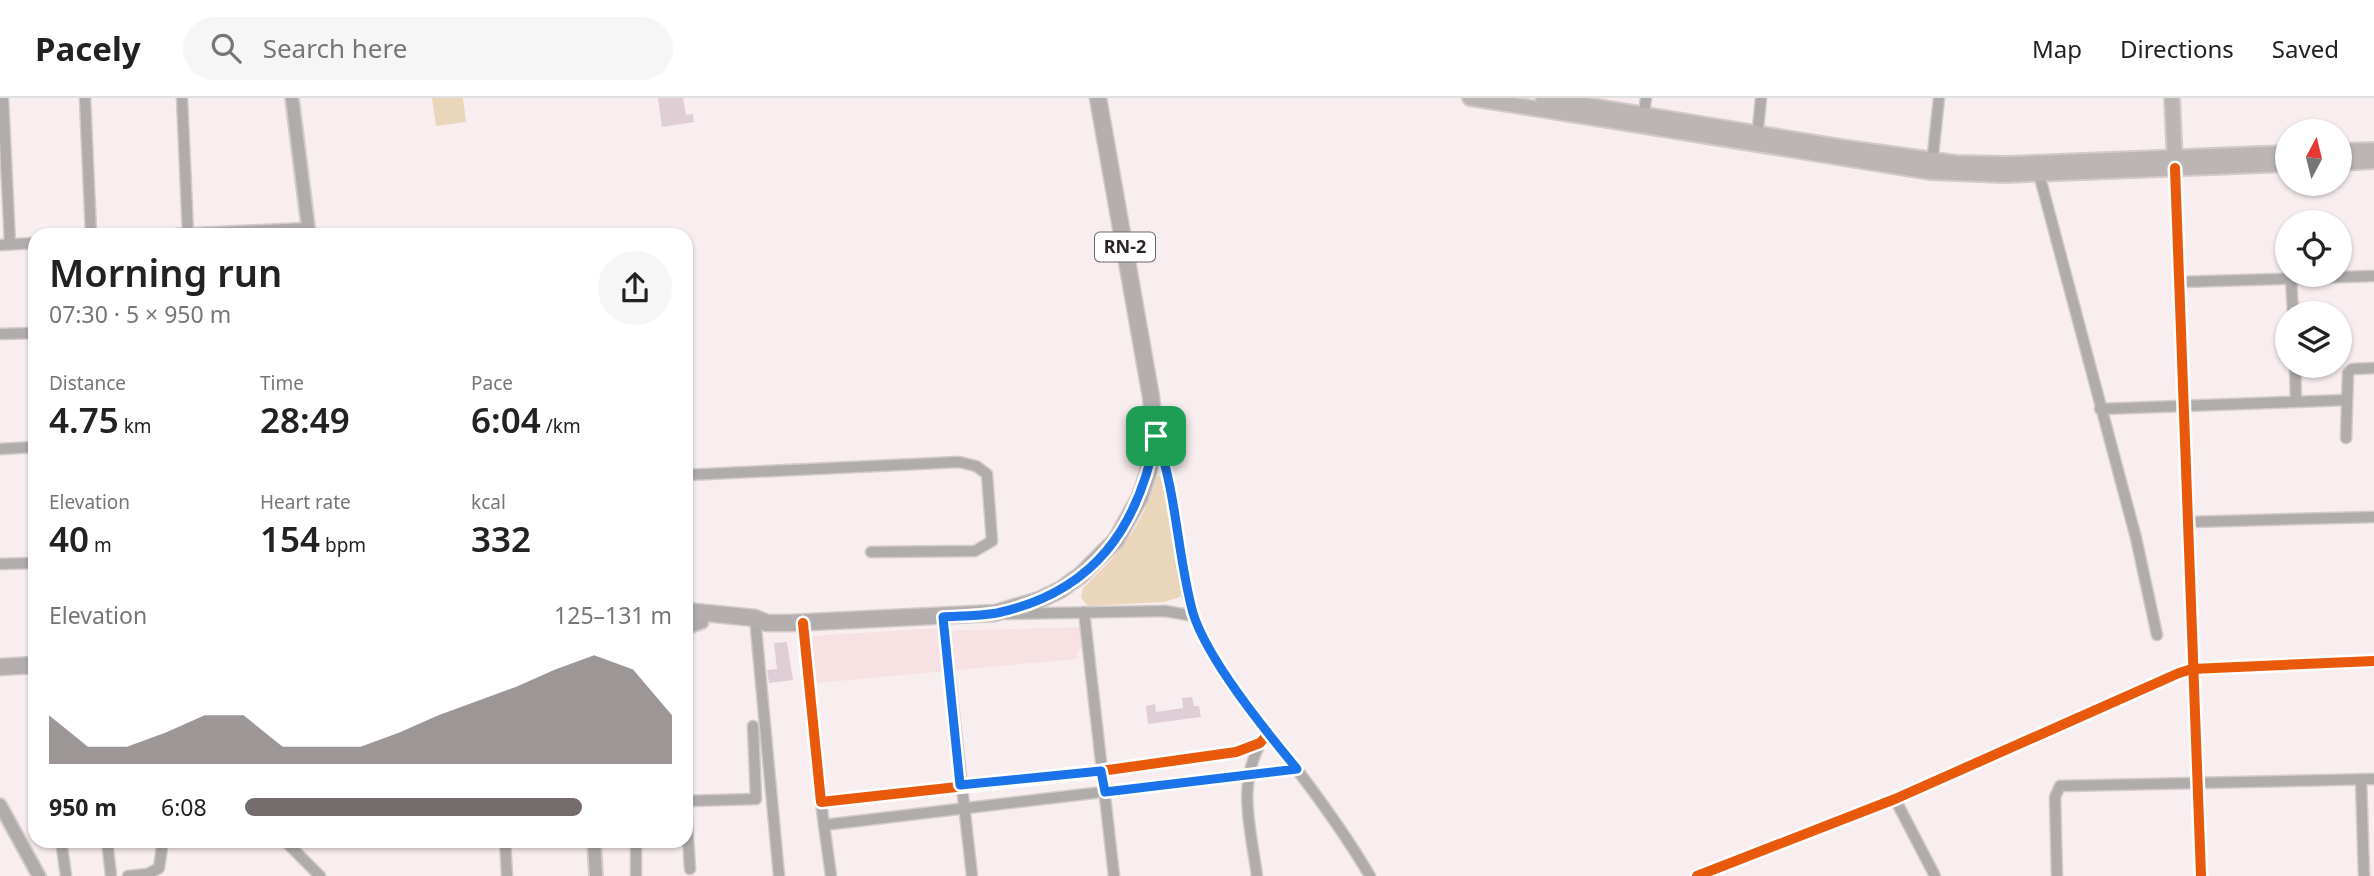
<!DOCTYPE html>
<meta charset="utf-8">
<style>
:root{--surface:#fff;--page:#f6f6f6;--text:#222;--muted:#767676;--line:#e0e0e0;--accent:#746b6c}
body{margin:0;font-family:"Noto Sans",sans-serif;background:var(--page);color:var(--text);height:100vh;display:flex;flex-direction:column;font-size:26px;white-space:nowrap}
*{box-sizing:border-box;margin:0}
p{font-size:23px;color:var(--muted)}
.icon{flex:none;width:38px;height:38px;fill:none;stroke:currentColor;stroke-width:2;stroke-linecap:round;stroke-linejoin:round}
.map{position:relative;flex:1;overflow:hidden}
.side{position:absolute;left:28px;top:130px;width:665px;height:620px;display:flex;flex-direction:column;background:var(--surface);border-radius:21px;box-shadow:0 2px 5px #0004}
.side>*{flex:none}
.needle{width:46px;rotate:7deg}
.tools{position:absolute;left:2275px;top:21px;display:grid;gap:14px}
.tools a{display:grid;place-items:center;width:77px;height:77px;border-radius:50%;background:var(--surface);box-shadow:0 2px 5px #0004;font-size:35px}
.pin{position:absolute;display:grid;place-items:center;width:60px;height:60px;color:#fff;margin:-30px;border-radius:14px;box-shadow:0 4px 10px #0006}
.round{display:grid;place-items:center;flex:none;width:74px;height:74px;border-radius:37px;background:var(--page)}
.summary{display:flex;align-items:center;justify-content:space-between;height:119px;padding:0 21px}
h1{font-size:38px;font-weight:600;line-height:52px}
.figures{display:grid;grid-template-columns:repeat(3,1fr);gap:10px;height:119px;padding:7px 21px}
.figures div{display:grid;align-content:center}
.figures b{font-size:35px;font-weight:600}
.figures small{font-size:19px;font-weight:400}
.figures p{font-size:19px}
.chart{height:196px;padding:14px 21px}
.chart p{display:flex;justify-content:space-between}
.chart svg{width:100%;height:126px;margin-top:7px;fill:var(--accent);opacity:.7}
ul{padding:0 21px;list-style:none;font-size:23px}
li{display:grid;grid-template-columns:112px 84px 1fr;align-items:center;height:52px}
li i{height:18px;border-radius:9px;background:var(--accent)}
header{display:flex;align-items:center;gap:42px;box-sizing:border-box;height:98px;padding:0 35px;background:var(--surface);border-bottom:2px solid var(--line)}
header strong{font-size:33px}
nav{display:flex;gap:38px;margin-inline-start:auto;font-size:24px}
.search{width:490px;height:63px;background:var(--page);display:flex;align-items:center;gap:18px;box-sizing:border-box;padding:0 24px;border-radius:38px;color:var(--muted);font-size:26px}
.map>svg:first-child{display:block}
.built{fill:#f7e1e3}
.green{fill:#ead6bb}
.building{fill:#dfced6}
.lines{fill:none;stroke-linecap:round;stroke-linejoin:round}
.minor-casing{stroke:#d3cacb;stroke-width:13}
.tertiary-casing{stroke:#d3cacb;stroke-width:16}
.secondary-casing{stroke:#d3cacb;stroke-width:18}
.primary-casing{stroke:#d3cacb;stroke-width:19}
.minor{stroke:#b0acab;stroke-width:10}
.tertiary{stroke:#b0acab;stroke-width:12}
.secondary{stroke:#bbb5b4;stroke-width:14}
.primary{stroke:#b5aeae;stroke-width:16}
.cycleway-casing{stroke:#fff;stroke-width:15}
.cycleway{stroke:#e8590c;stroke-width:10}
.route-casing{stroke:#fff;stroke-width:14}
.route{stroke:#1a73e8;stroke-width:9}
.labels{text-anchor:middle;stroke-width:5;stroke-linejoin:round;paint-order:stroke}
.shield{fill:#fff;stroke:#6b6666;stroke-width:2}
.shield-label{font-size:18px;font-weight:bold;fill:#2c2425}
</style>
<header>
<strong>Pacely</strong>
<div class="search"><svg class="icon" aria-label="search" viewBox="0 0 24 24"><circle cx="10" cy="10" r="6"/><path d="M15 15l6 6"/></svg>Search here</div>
<nav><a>Map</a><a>Directions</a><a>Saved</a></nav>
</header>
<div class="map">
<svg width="2374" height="778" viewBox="0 0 2374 778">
<rect width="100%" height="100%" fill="#f9eeef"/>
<path class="built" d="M1083,529L1086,543L1077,556V561L816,585L811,535L812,538L940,530L941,533Z"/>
<g class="green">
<path d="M432,0H463L466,24L436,28Z"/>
<path d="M1160,377L1163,378L1170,398L1182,494L1180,499L1164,504L1088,508L1081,500L1083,490L1112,461L1132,435L1145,411L1153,383Z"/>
</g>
<g class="building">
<path d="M658,0H683L686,17L693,16L694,24L662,29Z"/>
<path d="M787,544L793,582L769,585L767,572L777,571L774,545Z"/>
<path d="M1192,599L1194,608H1199L1201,619L1148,626L1146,608L1155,606L1156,614L1183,610L1182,600Z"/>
</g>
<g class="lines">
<defs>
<g id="minor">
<path d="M3,0L10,146"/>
<path d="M85,0L91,136"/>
<path d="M182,0L188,136"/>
<path d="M1644,16L1646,0"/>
<path d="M1757,41L1761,0"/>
<path d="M1932,66L1939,0"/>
<path d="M2175,70L2201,778"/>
<path d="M2039,76L2136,440L2157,537"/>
<path d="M177,136L308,130"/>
<path d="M0,147L35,145"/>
<path d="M2291,180L2293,215"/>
<path d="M2178,184L2374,178"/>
<path d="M0,236L35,235"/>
<path d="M2295,268L2296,302"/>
<path d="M2100,311L2346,302"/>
<path d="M2346,340L2348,275L2352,271L2374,270"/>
<path d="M1157,341C1179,398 1174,461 1194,518C1213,572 1264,628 1298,673C1324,707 1348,741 1370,778"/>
<path d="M0,351L35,349"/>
<path d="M686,377L959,364L976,368L987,376L992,443L975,453L871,454"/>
<path d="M2188,424L2374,419"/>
<path d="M0,466L35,465"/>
<path d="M1084,514L1114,778"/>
<path d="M1006,516L1165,513L1194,518"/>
<path d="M943,519L972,778"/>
<path d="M755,520L779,778"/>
<path d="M803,525L821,704L1101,673L1236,654L1260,645L1268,636"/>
<path d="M2361,681L2364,778"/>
<path d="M1895,701L1935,778"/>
<path d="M686,703L756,701L753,628"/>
<path d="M821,704L824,727"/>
<path d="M686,709L690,771"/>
<path d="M61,742L66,778"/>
<path d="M107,742L111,778"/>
<path d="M284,742L320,778"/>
<path d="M505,742L507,778"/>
<path d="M636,742V778"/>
<path d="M128,778L148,776L159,770L163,742"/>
<path d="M831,778L824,727L1297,671"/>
<path d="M1257,778C1251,731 1237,689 1260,646"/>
<path d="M1697,778L1895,701L2179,575L2192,571L2374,563"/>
<path d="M2057,778L2055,699L2060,688L2374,681"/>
</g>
<g id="tertiary">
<path d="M292,0L309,136"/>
<path d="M686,530L702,524"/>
<path d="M0,707L39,778"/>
<path d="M594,742L596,778"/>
</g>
<g id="secondary">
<path d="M1470,0L1931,74L2004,77L2287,66"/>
<path d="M1543,0L1840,49L1956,65L2008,66L2287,55"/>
<path d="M2172,0L2175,65"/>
<path d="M2340,53L2374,52"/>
<path d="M2340,65L2374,63"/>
</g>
<g id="primary">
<path d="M686,513L755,520L767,525H789L995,515L1039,502L1060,492L1081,477L1116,442L1140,399L1148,375L1155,338L1151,299L1098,0"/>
<path d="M0,569L35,567"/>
</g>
</defs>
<use href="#minor" class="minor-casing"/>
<use href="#tertiary" class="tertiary-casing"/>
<use href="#secondary" class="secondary-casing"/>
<use href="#primary" class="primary-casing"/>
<use href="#minor" class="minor"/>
<use href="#tertiary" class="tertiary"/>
<use href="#secondary" class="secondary"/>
<use href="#primary" class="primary"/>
<defs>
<g id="cycleway">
<path d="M2175,70L2201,778"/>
<path d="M803,525L821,704L1101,673L1236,654L1260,645L1268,636"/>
<path d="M1697,778L1895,701L2179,575L2192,571L2374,563"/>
</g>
</defs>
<use href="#cycleway" class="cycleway-casing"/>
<use href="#cycleway" class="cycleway"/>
</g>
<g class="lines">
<defs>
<path id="route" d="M1156,338C1177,395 1177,457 1193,515C1207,561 1265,632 1297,671L1105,694L1101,673L960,687L943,519C961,518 980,518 997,515C1094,494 1138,430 1156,338Z"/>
</defs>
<use href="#route" class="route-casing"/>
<use href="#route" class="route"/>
</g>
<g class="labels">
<rect class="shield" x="1095" y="134.5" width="60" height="29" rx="5"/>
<g class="shield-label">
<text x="1125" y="155">RN-2</text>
</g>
</g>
</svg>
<div class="tools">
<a><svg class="needle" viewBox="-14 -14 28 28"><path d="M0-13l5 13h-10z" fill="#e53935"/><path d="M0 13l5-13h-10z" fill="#767676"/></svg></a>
<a><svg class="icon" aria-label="locate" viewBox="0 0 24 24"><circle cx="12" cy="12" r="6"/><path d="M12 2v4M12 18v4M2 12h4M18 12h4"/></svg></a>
<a><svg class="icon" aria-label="layers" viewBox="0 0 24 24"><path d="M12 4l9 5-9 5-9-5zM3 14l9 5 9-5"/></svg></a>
</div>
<div class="pin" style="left:1156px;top:338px;background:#1e9e55"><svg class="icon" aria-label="arrive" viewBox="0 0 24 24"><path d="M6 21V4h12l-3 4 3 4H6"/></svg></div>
<section class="side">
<div class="summary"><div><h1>Morning run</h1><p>07:30 · 5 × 950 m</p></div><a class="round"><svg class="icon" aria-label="share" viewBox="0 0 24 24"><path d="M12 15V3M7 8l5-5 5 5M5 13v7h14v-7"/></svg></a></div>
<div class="figures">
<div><p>Distance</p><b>4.75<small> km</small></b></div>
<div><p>Time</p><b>28:49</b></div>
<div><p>Pace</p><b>6:04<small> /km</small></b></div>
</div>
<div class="figures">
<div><p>Elevation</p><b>40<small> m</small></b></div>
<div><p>Heart rate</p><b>154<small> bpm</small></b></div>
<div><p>kcal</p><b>332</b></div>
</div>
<div class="chart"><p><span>Elevation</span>125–131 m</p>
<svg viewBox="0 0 160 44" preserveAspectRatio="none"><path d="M0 44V27L10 38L20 38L30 33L40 27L50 27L60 38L70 38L80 38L90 33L100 27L110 22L120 17L130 11L140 6L150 11L160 27V44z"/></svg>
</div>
<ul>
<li><b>950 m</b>6:08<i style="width:79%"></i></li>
</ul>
</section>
</div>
